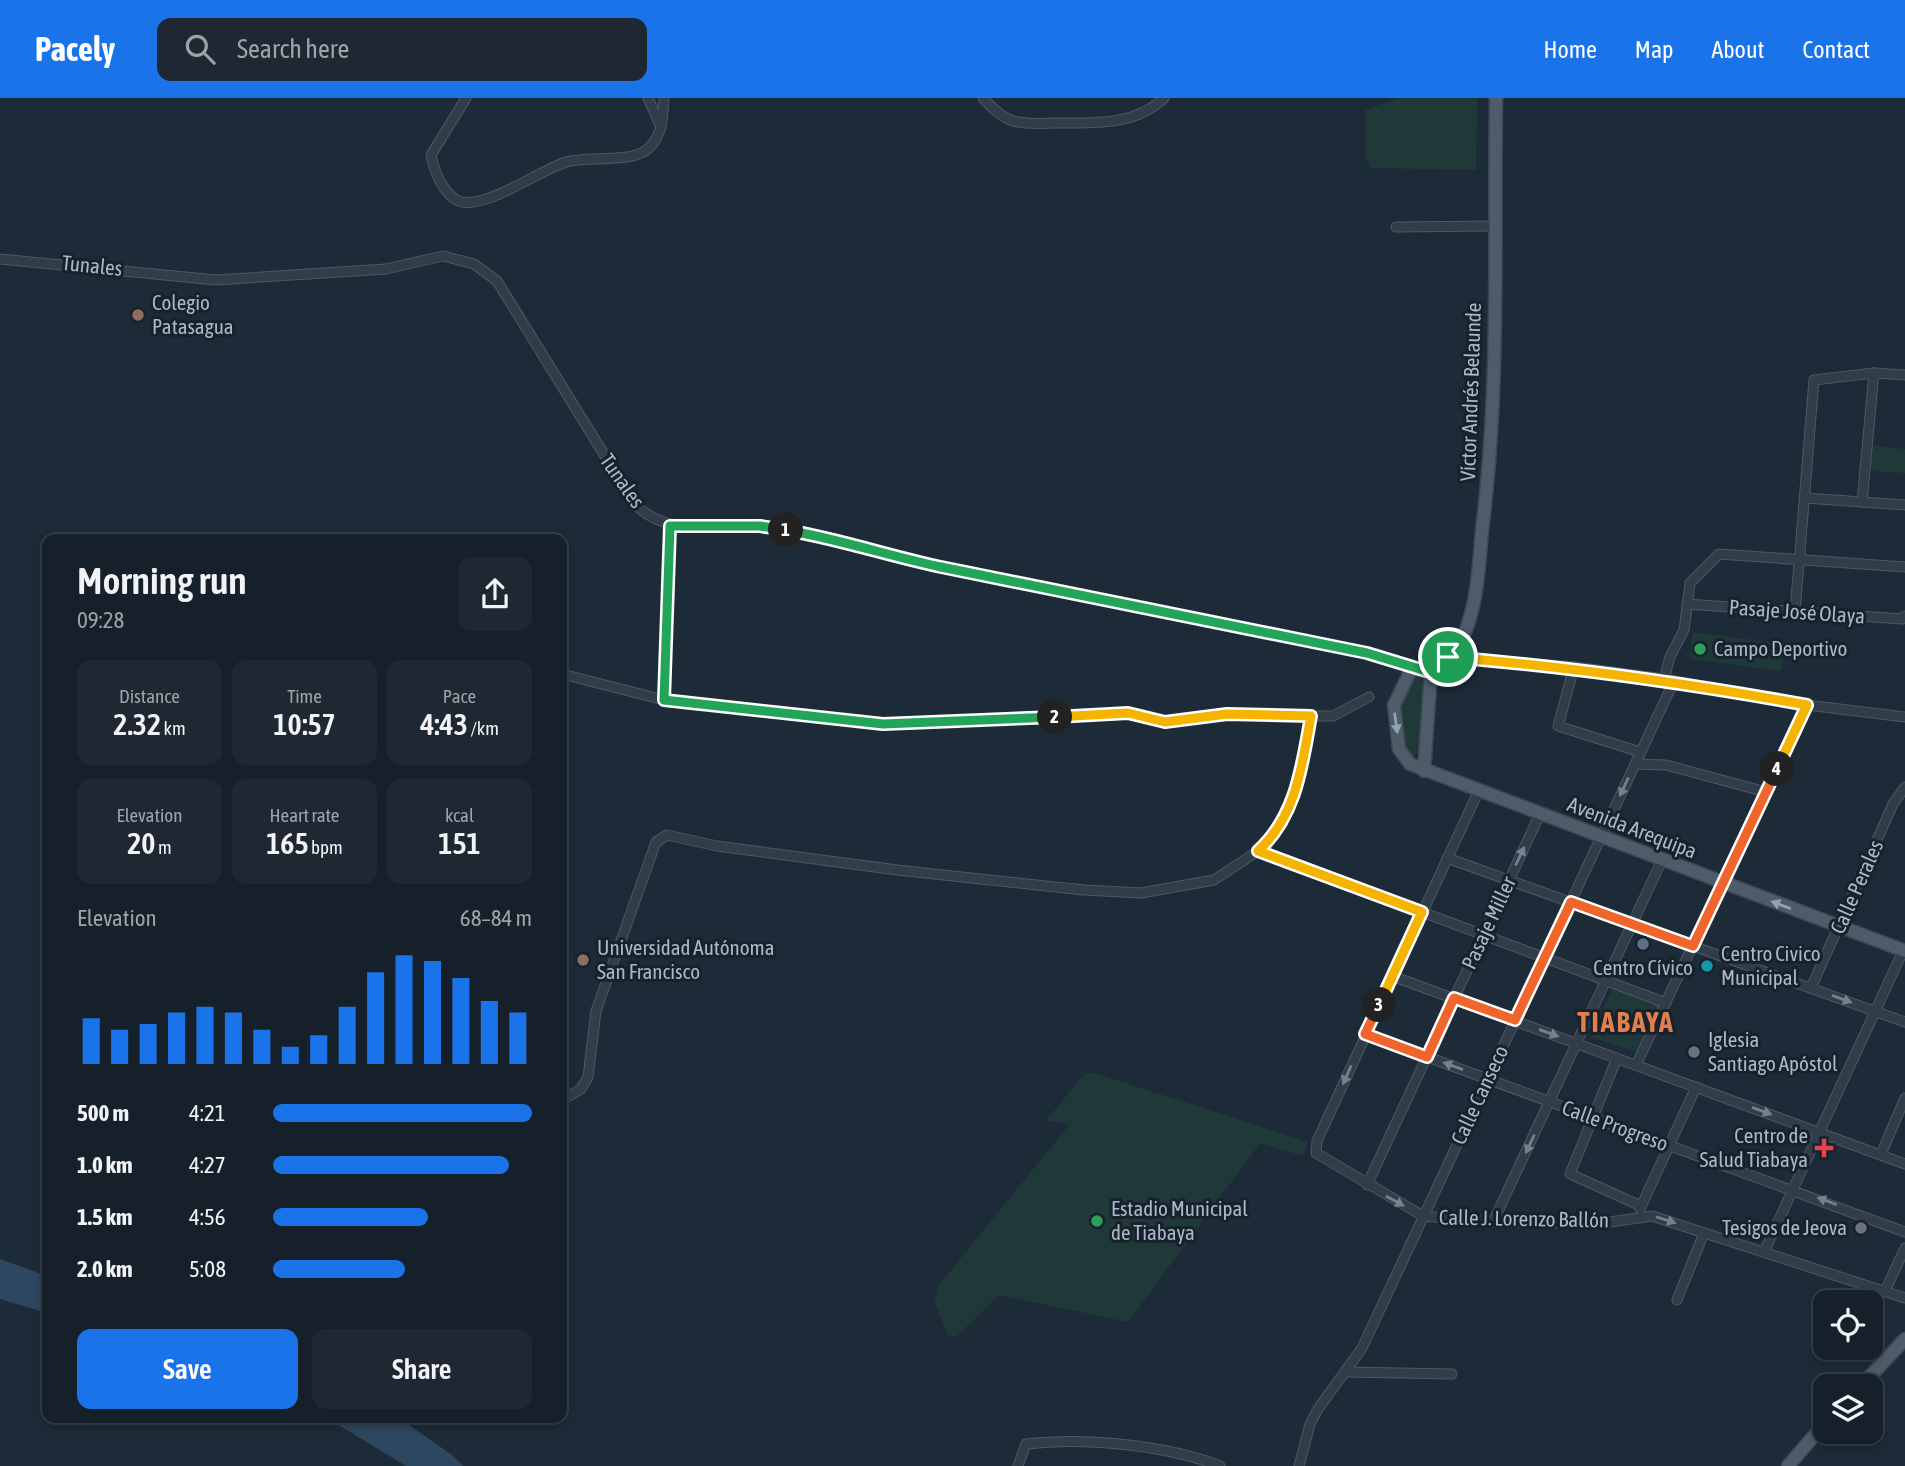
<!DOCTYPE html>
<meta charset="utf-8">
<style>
:root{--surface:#16202a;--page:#1f2832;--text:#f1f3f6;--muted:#9ea3a8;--line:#353e47;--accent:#1a73e8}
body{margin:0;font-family:"Asap Condensed",sans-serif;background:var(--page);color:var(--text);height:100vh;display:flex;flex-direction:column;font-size:26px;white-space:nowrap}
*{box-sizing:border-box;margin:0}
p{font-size:23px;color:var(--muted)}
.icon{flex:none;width:38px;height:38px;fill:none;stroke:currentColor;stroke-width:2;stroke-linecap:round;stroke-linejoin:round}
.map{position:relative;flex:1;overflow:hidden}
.panel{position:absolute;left:42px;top:436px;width:525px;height:889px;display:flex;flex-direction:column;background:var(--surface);border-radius:14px;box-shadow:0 4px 10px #0003,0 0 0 2px var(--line)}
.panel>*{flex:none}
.fabs{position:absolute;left:1813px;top:1192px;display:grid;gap:14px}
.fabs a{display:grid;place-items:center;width:70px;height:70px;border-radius:14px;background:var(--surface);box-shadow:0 4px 10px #0003,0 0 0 2px var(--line);font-size:35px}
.pin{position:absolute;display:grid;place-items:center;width:60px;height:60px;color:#fff;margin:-30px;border:4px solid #fff;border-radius:50%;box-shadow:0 2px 7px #0007}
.km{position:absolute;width:35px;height:35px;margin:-18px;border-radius:50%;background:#222;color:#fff;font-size:19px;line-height:35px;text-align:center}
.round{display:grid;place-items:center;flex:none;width:74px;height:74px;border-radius:14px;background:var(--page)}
.headline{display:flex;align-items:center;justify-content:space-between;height:119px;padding:0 35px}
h1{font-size:38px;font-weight:600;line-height:52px}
.stats{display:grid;grid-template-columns:repeat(3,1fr);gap:10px;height:119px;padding:7px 35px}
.stats div{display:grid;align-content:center;border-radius:14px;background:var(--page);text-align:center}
.stats b{font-size:30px;font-weight:600}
.stats small{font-size:19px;font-weight:400}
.stats p{font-size:19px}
.chart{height:196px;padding:14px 35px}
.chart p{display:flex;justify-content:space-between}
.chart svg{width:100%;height:126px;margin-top:7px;stroke:var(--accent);stroke-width:6}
.button{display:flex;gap:14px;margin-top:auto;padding:14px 35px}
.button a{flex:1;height:80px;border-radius:14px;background:var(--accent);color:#fff;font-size:28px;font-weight:600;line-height:80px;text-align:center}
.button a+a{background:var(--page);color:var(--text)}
ul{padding:0 35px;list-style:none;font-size:23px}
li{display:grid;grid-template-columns:112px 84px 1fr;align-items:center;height:52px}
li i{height:18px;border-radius:9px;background:var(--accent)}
header{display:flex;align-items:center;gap:42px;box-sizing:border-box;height:98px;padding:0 35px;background:var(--accent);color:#fff}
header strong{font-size:33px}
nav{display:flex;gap:38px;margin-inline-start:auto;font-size:24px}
.search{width:490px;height:63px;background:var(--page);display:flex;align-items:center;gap:18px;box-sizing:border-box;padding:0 24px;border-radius:14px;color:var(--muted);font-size:26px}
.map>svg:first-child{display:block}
.green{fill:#1f3939}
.water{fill:#2c475f}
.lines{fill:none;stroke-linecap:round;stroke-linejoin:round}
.minor-casing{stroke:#4c5864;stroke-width:11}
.major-casing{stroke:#3b4652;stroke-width:15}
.minor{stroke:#313d49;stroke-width:9}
.major{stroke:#4e5c69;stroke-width:12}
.oneway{fill:#94a1af}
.oneway2{fill:#74818e}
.split-1-casing{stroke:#fff;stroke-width:14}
.split-2-casing{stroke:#fff;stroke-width:14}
.split-3-casing{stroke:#fff;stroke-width:14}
.split-4-casing{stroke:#fff;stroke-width:14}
.split-5-casing{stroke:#fff;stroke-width:14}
.split-1{stroke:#22a559;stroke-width:9}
.split-2{stroke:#22a559;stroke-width:9}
.split-3{stroke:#f5b400;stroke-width:9}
.split-4{stroke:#f0652b;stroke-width:9}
.split-5{stroke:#f5b400;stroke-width:9}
.education-dot{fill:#8d6e63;stroke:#17222d;stroke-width:2.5}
.leisure-dot{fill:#2e9e5b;stroke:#17222d;stroke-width:2.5}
.service-dot{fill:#5c6f8a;stroke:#17222d;stroke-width:2.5}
.culture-dot{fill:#0f9aa8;stroke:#17222d;stroke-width:2.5}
.worship-dot{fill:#6b7280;stroke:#17222d;stroke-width:2.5}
.health-dot{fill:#e0444e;stroke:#17222d;stroke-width:2.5}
.labels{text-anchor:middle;stroke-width:6;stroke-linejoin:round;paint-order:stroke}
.street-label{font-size:21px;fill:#abb8c6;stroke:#17222d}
.poi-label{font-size:21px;fill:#abb8c6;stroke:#17222d;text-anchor:start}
.district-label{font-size:28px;font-weight:bold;letter-spacing:2px;fill:#de7f4d;stroke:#17222d}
</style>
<header>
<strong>Pacely</strong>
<div class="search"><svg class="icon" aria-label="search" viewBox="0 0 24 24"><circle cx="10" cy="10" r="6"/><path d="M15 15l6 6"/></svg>Search here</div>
<nav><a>Home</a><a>Map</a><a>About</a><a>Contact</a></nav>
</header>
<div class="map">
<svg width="1905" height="1368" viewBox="0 0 1905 1368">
<rect width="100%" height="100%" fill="#1d2b38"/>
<g class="green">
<path d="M1398,0H1477L1476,72L1370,70L1365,55V12Z"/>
<path d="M1872,348L1905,351V375L1870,373Z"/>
<path d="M1693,534L1784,546L1781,573L1689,561Z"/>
<path d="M1417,576L1424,582L1418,654L1412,660L1405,655L1397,613L1408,581Z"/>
<path d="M1612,891L1663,908L1642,956L1591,939Z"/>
<path d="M1085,975H1095L1308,1044L1303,1058L1260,1045L1128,1224L999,1197L957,1238L949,1239L934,1203L938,1188L1070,1026L1046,1023Z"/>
</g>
<g class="water">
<path d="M0,1161L47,1178V1215L0,1201Z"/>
<path d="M327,1320H399L452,1357L463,1368H406Z"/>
</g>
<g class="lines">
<defs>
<g id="minor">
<path d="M466,0L431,57C434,72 444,100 462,104C490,109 538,73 566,64C590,57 632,66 649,50C663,36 663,18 664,0"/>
<path d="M648,0L661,29"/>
<path d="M983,0C992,10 1001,19 1013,23C1027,27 1042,25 1057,25C1094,25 1135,28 1164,0"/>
<path d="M1396,129L1494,128"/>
<path d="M0,161L216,182L386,171L443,158L474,166L497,183L634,405C666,440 714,425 756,428C819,431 880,456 941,469L1367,555L1412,570"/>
<path d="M1805,400L1905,407"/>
<path d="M1862,404L1874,275"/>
<path d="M1687,506L1902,521L1905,518"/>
<path d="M1795,514L1814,282L1874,275L1905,277"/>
<path d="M1448,559L1574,569L1664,581L1807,607L1905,619"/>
<path d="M1574,569L1558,628L1640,654"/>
<path d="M562,576L664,602L883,626L1121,615L1165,624L1227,616L1311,618C1302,668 1297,717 1258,753"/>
<path d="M1664,581L1670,559L1684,532L1690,485L1719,456L1905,469"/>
<path d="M664,602L670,428"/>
<path d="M1311,618H1333L1369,599"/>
<path d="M1635,666L1666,667L1766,694"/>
<path d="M1479,692L1317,1043L1316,1055L1423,1118L1493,1124L1596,1126L1652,1118L1905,1200"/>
<path d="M1447,760L1905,924"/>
<path d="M1392,878L1905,1066"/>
<path d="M1811,890L1893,706L1905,689"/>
<path d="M1365,936L1905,1134"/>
<path d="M1617,960L1570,1076L1641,1108"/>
<path d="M1636,967L1807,607"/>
<path d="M562,1002L581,991L588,979L596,913L656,744L667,737L717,748L897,772L1084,792L1141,795L1214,782L1258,753L1666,905"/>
<path d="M1881,1056L1905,1000"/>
<path d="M1367,1087L1540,716"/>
<path d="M1640,1111L1696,989"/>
<path d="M1493,1124L1662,762"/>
<path d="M1764,1154L1903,853"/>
<path d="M1885,1193L1905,1150"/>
<path d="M1677,1202L1704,1135"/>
<path d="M1346,1274L1452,1276"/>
<path d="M1018,1368L1026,1346C1084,1339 1166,1347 1220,1368"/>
<path d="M1299,1368L1310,1326L1318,1311L1362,1250L1674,583"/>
</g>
<g id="major">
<path d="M1431,573L1412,570L1394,607L1399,651L1410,666L1905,853"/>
<path d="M1431,573C1448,566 1461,545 1467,529C1479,496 1479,458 1483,424C1500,283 1494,142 1496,0"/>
<path d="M1424,673L1431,573"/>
<path d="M1861,1288L1905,1241"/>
<path d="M1788,1368L1825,1325"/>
</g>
</defs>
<use href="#minor" class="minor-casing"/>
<use href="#major" class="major-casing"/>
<use href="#minor" class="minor"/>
<use href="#major" class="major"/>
</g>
<defs><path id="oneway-solid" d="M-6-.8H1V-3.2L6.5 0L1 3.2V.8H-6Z" transform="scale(1.75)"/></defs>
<g class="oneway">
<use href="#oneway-solid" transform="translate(1396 625) rotate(82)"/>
<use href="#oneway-solid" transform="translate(1781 807) rotate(-159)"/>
</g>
<g class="oneway2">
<use href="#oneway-solid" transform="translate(1624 689) rotate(115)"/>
<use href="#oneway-solid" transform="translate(1520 758) rotate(-65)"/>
<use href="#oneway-solid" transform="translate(1842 901) rotate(20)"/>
<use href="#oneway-solid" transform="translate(1549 935) rotate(20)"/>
<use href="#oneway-solid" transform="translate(1453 968) rotate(-160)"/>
<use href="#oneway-solid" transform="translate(1347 977) rotate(114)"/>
<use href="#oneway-solid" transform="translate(1762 1013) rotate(20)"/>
<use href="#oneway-solid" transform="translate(1530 1046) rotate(115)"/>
<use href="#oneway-solid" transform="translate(1395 1103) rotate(29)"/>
<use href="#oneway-solid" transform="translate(1827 1103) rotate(-159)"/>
<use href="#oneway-solid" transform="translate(1666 1122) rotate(18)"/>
</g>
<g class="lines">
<defs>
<path id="split-1" d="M786,432C839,441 889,458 941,469L1367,555L1426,573L1435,571L1448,559"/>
<path id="split-2" d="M786,432L760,428H670L664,602L883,626L1055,619"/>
<path id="split-3" d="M1055,619L1128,615L1165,624L1227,616L1311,618C1302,667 1297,717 1258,753L1422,814L1379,907"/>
<path id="split-4" d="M1379,907L1365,936L1427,959L1454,900L1515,922L1571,804L1693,848L1777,671"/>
<path id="split-5" d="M1448,559C1572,569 1685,585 1807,607L1777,671"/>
</defs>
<use href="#split-1" class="split-1-casing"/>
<use href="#split-2" class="split-2-casing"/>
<use href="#split-3" class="split-3-casing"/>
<use href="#split-4" class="split-4-casing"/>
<use href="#split-5" class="split-5-casing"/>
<use href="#split-1" class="split-1"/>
<use href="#split-2" class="split-2"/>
<use href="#split-3" class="split-3"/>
<use href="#split-4" class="split-4"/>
<use href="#split-5" class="split-5"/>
</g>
<g class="education-dot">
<circle cx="138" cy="217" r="7"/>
<circle cx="583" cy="862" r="7"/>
</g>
<g class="leisure-dot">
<circle cx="1700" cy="551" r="7"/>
<circle cx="1097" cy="1123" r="7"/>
</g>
<circle class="service-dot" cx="1643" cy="846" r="7"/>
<circle class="culture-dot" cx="1707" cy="868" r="7"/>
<g class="worship-dot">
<circle cx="1694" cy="954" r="7"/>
<circle cx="1861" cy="1130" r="7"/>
</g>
<path class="health-dot" d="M1820.5 1039.5h7v7h7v7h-7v7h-7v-7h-7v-7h7z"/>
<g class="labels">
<g class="street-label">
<text transform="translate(92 168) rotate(6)" y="7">Tunales</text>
<text transform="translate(1471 294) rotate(-88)" y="7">Víctor Andrés Belaunde</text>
<text transform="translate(622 383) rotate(55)" y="7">Tunales</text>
<text transform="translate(1797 514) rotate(4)" y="7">Pasaje José Olaya</text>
<text transform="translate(1632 730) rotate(21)" y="7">Avenida Arequipa</text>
<text transform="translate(1857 789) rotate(-66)" y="7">Calle Perales</text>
<text transform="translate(1489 825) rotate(-65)" y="7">Pasaje Miller</text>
<text transform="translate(1480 997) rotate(-65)" y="7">Calle Canseco</text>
<text transform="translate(1615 1028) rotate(20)" y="7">Calle Progreso</text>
<text transform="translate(1524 1121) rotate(1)" y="7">Calle J. Lorenzo Ballón</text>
</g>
<g class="poi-label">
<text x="152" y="212">Colegio<tspan x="152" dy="24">Patasagua</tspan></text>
<text x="1714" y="558">Campo Deportivo</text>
<text x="597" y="857">Universidad Autónoma<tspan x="597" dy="24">San Francisco</tspan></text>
<text x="1721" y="863">Centro Civico<tspan x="1721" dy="24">Municipal</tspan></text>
<text x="1643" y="877" text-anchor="middle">Centro Cívico</text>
<text x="1708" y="949">Iglesia<tspan x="1708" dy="24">Santiago Apóstol</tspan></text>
<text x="1808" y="1045" text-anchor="end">Centro de<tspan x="1808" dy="24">Salud Tiabaya</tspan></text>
<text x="1111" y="1118">Estadio Municipal<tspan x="1111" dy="24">de Tiabaya</tspan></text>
<text x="1847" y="1137" text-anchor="end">Tesigos de Jeova</text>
</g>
<g class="district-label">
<text x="1626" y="934">TIABAYA</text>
</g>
</g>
</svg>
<div class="fabs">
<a><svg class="icon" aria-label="locate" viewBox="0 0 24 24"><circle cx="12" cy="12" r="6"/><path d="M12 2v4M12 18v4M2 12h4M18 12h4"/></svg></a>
<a><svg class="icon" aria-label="layers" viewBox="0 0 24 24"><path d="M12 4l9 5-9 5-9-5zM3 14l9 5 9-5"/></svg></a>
</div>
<div class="pin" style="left:1448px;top:559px;background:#1e9e55"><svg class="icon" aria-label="arrive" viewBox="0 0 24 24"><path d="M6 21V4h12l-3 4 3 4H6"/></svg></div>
<b class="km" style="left:786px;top:432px">1</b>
<b class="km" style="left:1055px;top:619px">2</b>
<b class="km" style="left:1379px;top:907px">3</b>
<b class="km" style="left:1777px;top:671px">4</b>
<section class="panel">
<div class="headline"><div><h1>Morning run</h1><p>09:28</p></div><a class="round"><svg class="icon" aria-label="share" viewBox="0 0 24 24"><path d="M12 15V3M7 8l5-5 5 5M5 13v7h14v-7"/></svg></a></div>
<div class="stats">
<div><p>Distance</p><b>2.32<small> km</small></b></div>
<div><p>Time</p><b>10:57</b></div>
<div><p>Pace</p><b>4:43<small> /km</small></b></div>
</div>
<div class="stats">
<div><p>Elevation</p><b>20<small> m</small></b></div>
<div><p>Heart rate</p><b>165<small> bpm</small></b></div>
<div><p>kcal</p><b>151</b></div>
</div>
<div class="chart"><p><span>Elevation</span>68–84 m</p>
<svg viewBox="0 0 160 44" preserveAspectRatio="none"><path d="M5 44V28M15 44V32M25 44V30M35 44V26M45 44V24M55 44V26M65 44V32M75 44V38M85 44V34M95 44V24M105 44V12M115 44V6M125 44V8M135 44V14M145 44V22M155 44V26"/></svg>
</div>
<ul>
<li><b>500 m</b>4:21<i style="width:100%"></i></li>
<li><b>1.0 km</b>4:27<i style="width:91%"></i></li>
<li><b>1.5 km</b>4:56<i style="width:60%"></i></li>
<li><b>2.0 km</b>5:08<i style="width:51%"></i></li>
</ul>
<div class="button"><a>Save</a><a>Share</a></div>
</section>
</div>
